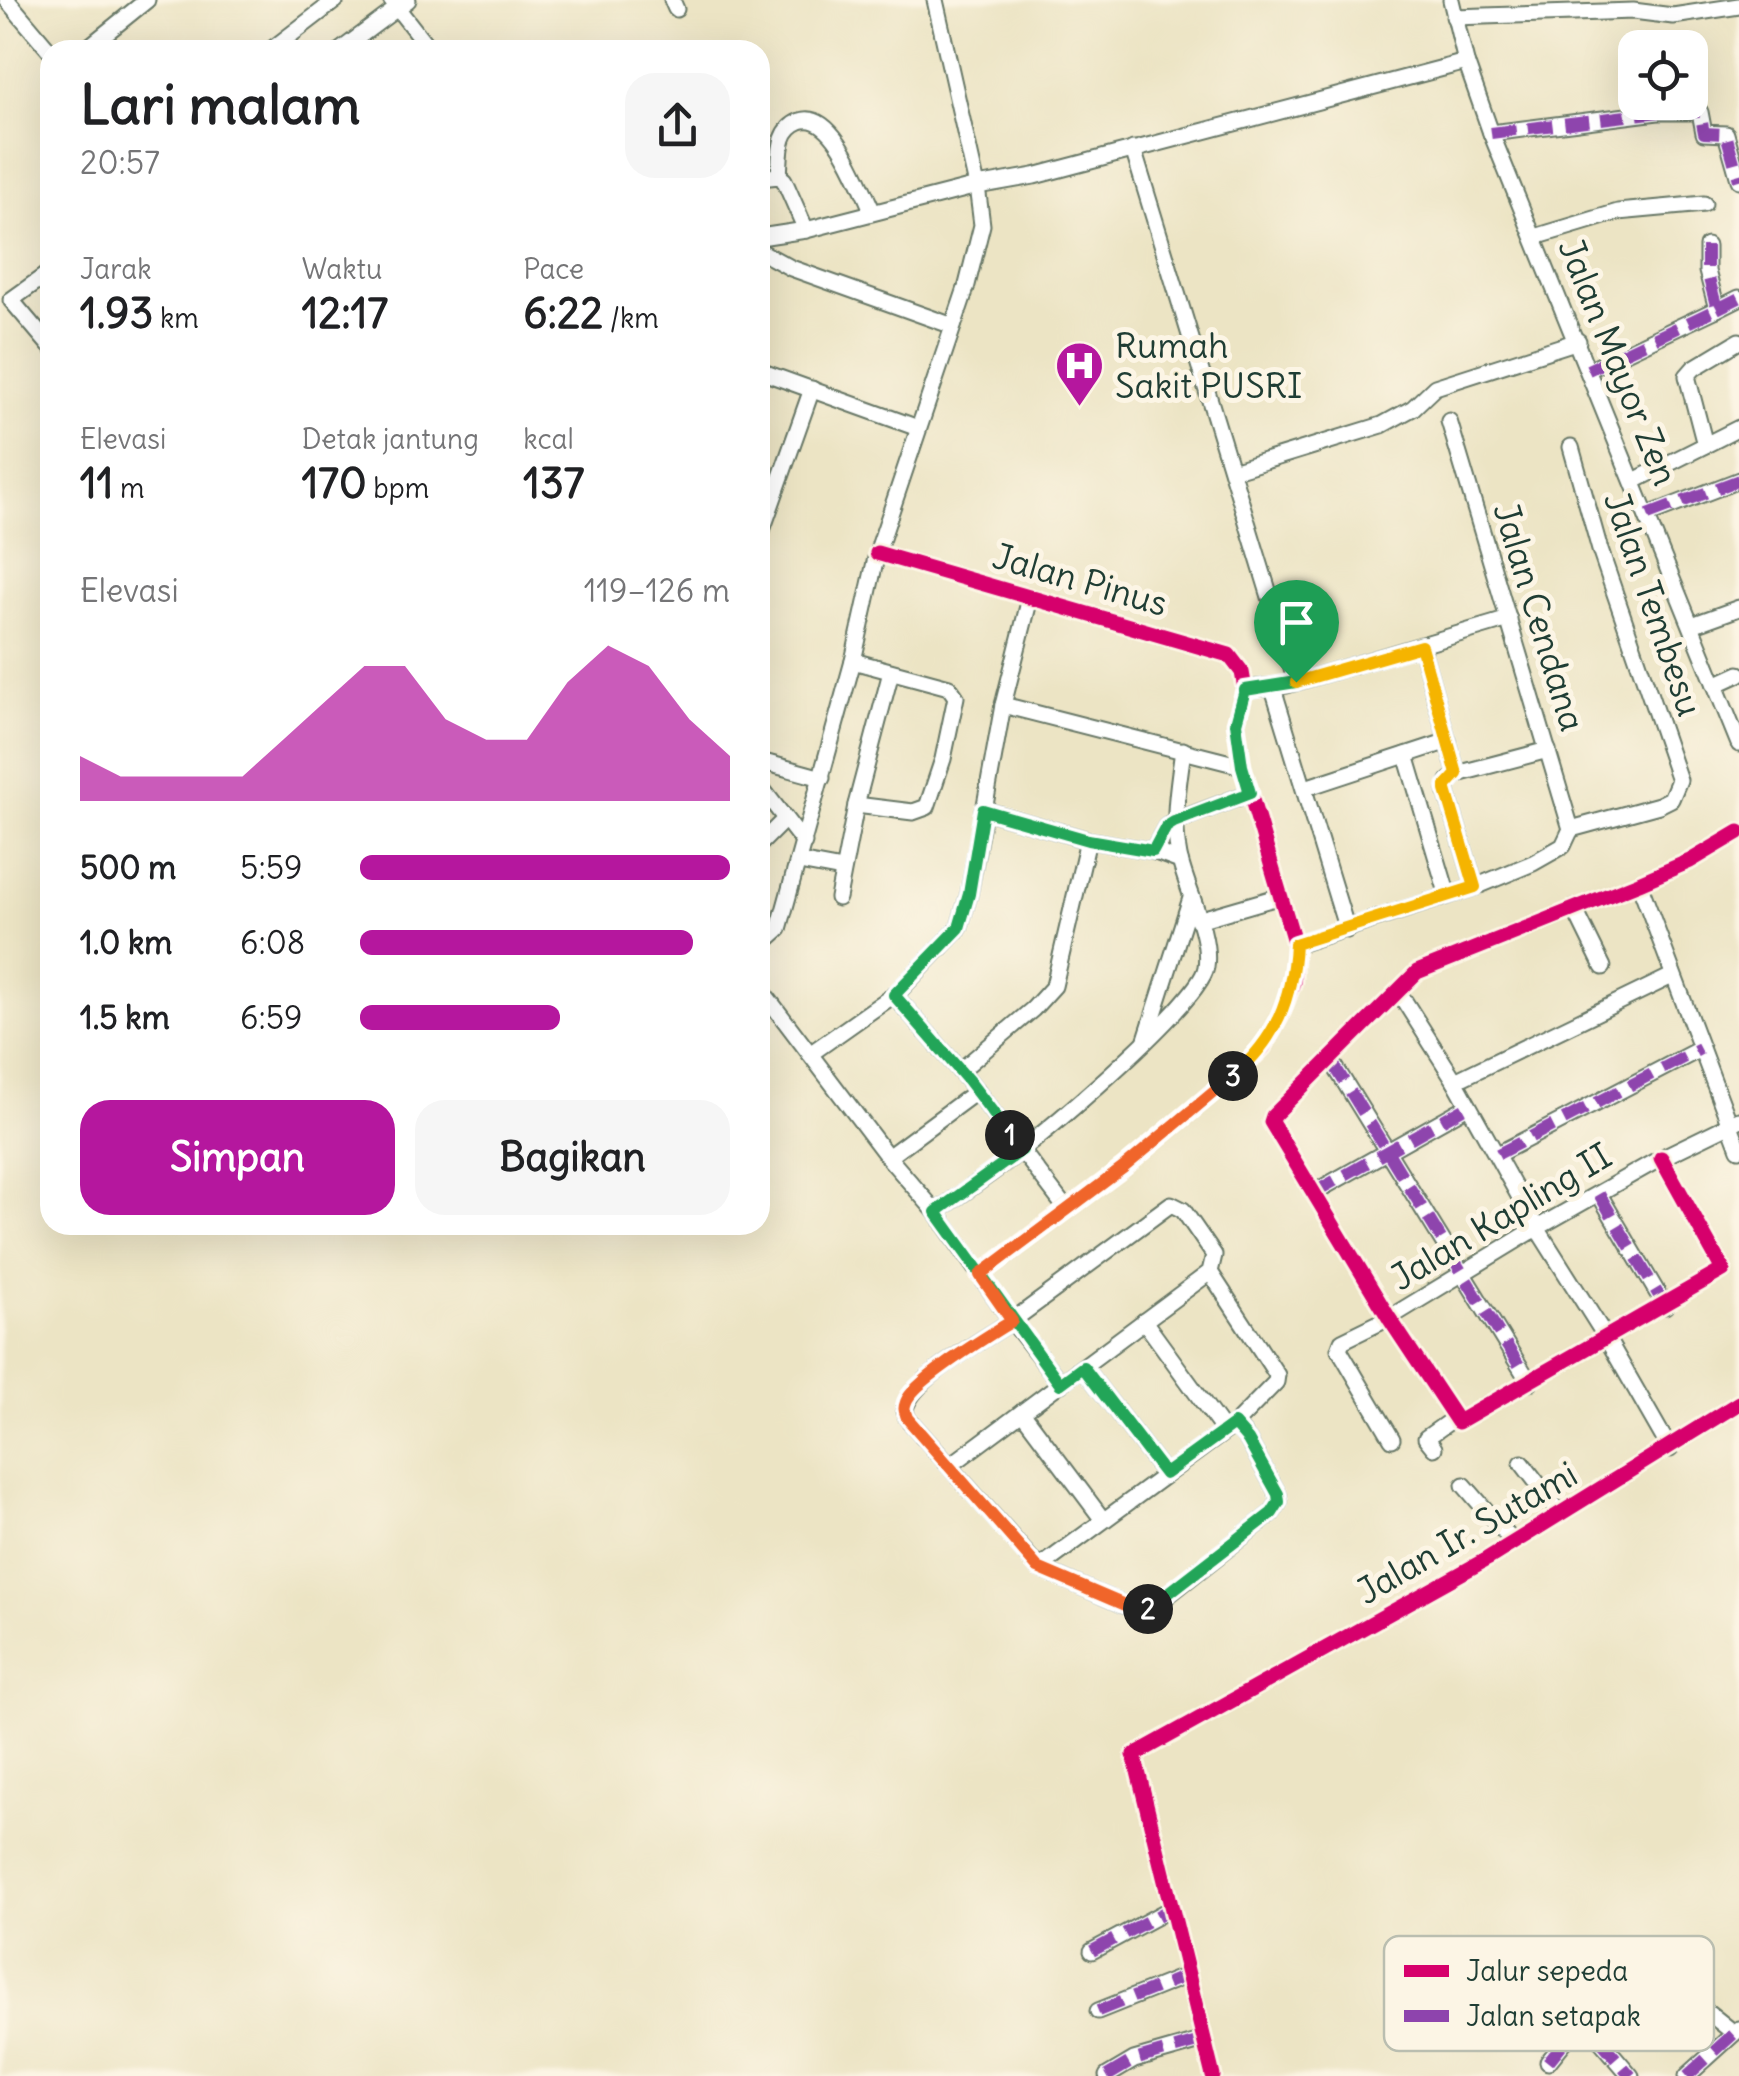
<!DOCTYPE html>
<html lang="id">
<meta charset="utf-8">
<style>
:root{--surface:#fff;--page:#f6f6f6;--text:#202124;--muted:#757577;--accent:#b5179e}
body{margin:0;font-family:Delius,sans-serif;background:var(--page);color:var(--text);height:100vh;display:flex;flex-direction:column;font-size:38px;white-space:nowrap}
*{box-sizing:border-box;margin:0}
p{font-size:32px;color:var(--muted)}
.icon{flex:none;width:55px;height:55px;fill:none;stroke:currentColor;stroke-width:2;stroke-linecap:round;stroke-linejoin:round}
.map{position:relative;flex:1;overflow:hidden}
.sheet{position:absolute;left:40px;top:40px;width:730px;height:1195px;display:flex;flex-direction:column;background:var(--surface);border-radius:30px;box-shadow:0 10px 40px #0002}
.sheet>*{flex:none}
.buttons{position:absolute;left:1618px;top:30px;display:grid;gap:20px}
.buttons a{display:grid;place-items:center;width:90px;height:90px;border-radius:20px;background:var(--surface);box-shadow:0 10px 40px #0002;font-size:50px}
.pin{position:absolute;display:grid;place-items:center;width:85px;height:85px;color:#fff;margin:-102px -42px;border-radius:50% 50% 50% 0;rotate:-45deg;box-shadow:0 0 10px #0007}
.pin .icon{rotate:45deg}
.km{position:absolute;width:50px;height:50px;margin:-25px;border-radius:50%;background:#222;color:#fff;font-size:28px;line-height:50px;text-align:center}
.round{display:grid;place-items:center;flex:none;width:105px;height:105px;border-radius:30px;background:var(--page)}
.overview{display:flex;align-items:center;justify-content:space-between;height:170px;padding:0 40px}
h1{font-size:55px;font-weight:700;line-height:75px}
.metrics{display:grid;grid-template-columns:repeat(3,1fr);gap:15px;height:170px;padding:10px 40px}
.metrics div{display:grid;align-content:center}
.metrics b{font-size:42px;font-weight:700}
.metrics small{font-size:28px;font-weight:400}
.metrics p{font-size:28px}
.chart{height:280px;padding:20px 40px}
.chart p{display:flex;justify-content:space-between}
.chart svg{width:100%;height:180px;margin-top:10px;fill:var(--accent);opacity:.7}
.button{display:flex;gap:20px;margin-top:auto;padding:20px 40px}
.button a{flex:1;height:115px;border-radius:30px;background:var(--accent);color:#fff;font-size:40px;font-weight:700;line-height:115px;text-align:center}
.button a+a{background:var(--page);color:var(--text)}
ul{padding:0 40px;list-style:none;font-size:32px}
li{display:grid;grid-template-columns:160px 120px 1fr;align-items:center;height:75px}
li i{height:25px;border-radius:12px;background:var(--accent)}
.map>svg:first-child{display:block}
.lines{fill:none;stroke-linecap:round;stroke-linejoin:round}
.minor-casing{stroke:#677766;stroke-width:19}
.minor{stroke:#fff;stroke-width:15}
.quiet{stroke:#8e44ad;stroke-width:12;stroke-dasharray:25 12;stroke-linecap:butt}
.cycleway-casing{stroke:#fcf5e5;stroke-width:21}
.cycleway{stroke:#d6006c;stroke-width:15}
.split-1-casing{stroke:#fff;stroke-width:20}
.split-2-casing{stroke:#fff;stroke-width:20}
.split-3-casing{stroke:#fff;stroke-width:20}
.split-4-casing{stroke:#fff;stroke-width:20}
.split-1{stroke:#22a559;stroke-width:12}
.split-2{stroke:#22a559;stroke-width:12}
.split-3{stroke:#f0652b;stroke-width:12}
.split-4{stroke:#f5b400;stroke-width:12}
.labels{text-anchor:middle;stroke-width:10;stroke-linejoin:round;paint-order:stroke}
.poi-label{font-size:35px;fill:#1f3d34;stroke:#fcf5e5;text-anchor:start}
.street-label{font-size:35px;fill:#1f3d34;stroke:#fcf5e5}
.key{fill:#fcf5e5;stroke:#babeb0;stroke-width:2.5}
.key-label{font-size:28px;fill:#1f3d34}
</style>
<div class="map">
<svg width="1739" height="2076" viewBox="0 0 1739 2076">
<rect width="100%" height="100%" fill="#fcf5e5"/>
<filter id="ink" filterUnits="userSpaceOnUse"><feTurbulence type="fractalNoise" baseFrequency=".01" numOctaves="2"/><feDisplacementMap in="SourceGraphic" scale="20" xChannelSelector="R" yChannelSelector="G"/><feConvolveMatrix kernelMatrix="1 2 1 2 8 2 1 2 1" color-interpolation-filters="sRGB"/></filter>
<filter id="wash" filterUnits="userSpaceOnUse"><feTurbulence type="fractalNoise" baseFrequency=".0048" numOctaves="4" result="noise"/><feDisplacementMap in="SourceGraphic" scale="40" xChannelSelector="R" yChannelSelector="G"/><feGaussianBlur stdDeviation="2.25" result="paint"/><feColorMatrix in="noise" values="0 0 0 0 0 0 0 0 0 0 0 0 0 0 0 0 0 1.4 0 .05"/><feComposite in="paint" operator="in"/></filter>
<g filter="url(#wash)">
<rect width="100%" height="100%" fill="#ece4c4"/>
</g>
<g filter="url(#ink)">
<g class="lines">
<defs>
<g id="minor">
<path d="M7,0L50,51"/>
<path d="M391,0L430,50"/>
<path d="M672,0L676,9"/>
<path d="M935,0L977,186L1034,176L1466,62"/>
<path d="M1451,0L1466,62L1491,133L1739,744"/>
<path d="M1454,17L1633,11L1673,16L1739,6"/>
<path d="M85,50L147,0"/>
<path d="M271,50L336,0"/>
<path d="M341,50L408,0"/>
<path d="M1491,133L1658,112H1700L1704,133L1726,134L1739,180"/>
<path d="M1133,149L1296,682"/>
<path d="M779,176C781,155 777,130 800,121C834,109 861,188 873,212"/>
<path d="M760,178L779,176L784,180L806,230"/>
<path d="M760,237L806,230L977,186L982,225L967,285L877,553L853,661L779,929L760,946"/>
<path d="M1535,237L1618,212L1704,204"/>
<path d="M760,251L791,268L953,326"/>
<path d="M50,272L11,300L50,346"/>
<path d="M1717,309L1739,298"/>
<path d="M1588,370L1717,309L1707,271V246"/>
<path d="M760,371L918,428"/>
<path d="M1449,421L1571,829"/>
<path d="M1705,445L1687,376L1694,368L1739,341"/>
<path d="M1571,447L1600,550L1679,780L1671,799L1659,805L1571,829"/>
<path d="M1232,471L1382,425L1413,408L1435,387L1578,341"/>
<path d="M1634,481L1739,428"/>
<path d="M1648,515L1739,480"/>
<path d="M760,536L812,389"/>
<path d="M877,553L1229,655L1242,672L1245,689L1236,723L1242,766L1295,945L1293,982L1280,1016L1263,1047L1243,1067L1123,1168L979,1275"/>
<path d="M1030,598L1003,705L1242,766"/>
<path d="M1692,625L1739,608"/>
<path d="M1421,646L1457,774L1548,750"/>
<path d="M853,661L949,687L956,697L943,759L927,807L913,812L856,805"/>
<path d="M1715,685L1739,674"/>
<path d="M1273,688L1347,930"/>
<path d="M1245,689L1287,685L1509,619"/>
<path d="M1406,755L1448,896"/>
<path d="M760,761L822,778"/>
<path d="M1457,774L1449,781L1446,790L1475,887"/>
<path d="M760,786L804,843"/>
<path d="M1305,788L1448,741"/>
<path d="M983,810L1088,840L1153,851L1180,861"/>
<path d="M760,844L785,819"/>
<path d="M1153,851L1166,827L1173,822L1250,793"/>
<path d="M799,862L842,870"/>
<path d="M1639,883L1739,1149"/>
<path d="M838,898L856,805L891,672"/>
<path d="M1574,908L1603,967"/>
<path d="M1198,920L1281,896"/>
<path d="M1295,945L1475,887L1533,863L1563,846L1571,829"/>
<path d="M760,988L888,1157L936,1212L1012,1321L1171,1204L1183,1210L1214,1255L1210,1272L951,1465"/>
<path d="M1398,991L1455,1081L1537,1228L1607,1339L1670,1449"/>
<path d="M894,995L968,1080L1067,1210"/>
<path d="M1146,1039L1191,898"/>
<path d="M810,1054L898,992L959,928L969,894L1003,705"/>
<path d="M1331,1060L1530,1383"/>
<path d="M960,1071L1033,1009L1054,986L1088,840"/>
<path d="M1455,1081L1672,976"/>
<path d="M1498,1154L1700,1049"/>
<path d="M888,1157L977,1091"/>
<path d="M1661,1158L1723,1270L1458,1422L1389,1318L1271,1122L1273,1116L1417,972L1639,883L1690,861L1739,832"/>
<path d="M1313,1193L1468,1106"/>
<path d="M1599,1194L1665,1306"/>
<path d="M936,1212C965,1191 995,1172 1023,1149C1056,1123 1201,1001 1206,967C1211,934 1186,889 1179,856C1172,820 1178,787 1183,750"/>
<path d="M1144,1321L1224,1431"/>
<path d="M1083,1367L1165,1474"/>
<path d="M1061,1384L1012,1321C986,1338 909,1380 905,1410L907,1418L1039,1568L1133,1609L1152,1608L1272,1513L1279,1502L1278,1494L1248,1440L1235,1424"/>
<path d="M1022,1412L1103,1520"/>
<path d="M1392,1439L1339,1349L1342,1341L1389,1318L1537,1228L1661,1158L1739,1120"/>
<path d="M1434,1448L1426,1438L1453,1419"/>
<path d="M1522,1463L1561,1514"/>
<path d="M1464,1485L1514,1543"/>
<path d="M1039,1568L1235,1424L1276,1382L1277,1375L1210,1272"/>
<path d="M1092,1951L1172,1908"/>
<path d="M1647,1953L1699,2005L1734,2033"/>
<path d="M1098,2011L1188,1975"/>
<path d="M1548,2062L1572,2032L1584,2025L1588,2026L1631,2076"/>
<path d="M1107,2076L1134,2060L1204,2040"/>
<path d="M1213,2076L1134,1755L1487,1559L1739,1403"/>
<path d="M1687,2076L1739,2029"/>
</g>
</defs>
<use href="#minor" class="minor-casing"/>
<use href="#minor" class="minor"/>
<g class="quiet">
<path d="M1491,133L1658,112H1700L1704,133L1726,134L1739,180"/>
<path d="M1717,309L1739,298"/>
<path d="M1588,370L1717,309L1707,271V246"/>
<path d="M1648,515L1739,480"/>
<path d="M1331,1060L1530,1383"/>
<path d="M1498,1154L1700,1049"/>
<path d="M1313,1193L1468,1106"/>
<path d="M1599,1194L1665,1306"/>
<path d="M1092,1951L1172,1908"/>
<path d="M1098,2011L1188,1975"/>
<path d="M1548,2062L1572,2032L1584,2025L1588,2026L1631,2076"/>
<path d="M1107,2076L1134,2060L1204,2040"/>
<path d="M1687,2076L1739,2029"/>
</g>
<defs>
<g id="cycleway">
<path d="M877,553L1229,655L1242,672L1245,689L1236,723L1242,766L1295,945L1293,982L1280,1016L1263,1047L1243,1067L1123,1168L979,1275"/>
<path d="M1661,1158L1723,1270L1458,1422L1389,1318L1271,1122L1273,1116L1417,972L1639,883L1690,861L1739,832"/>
<path d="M1213,2076L1134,1755L1487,1559L1739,1403"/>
</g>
</defs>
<use href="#cycleway" class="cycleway-casing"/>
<use href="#cycleway" class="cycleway"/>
</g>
</g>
<g class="lines" filter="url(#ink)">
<defs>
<path id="split-1" d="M1010,1135L968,1080L894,995L959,928L969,894L983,810L1088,840L1153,851L1166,827L1174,822L1250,793L1242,766L1236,723L1245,690L1296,682"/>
<path id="split-2" d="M1010,1135L1022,1150L936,1212L1060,1384L1083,1367L1165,1474L1234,1424L1248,1440L1278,1494L1279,1502L1272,1513L1148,1609"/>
<path id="split-3" d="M1148,1609H1134L1038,1568L907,1418C905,1411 903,1410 906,1402C914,1380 990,1335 1012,1321L980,1275L1123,1168L1233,1076"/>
<path id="split-4" d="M1233,1076C1276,1039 1292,1000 1295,944L1475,887L1446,790V786L1457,774L1421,646L1296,682"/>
</defs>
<use href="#split-1" class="split-1-casing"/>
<use href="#split-2" class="split-2-casing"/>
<use href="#split-3" class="split-3-casing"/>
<use href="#split-4" class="split-4-casing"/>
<use href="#split-1" class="split-1"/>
<use href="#split-2" class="split-2"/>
<use href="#split-3" class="split-3"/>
<use href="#split-4" class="split-4"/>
</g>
<defs>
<symbol id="hospital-pin" viewBox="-11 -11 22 30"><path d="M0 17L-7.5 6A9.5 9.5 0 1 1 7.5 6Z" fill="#b5179e" stroke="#fcf5e5"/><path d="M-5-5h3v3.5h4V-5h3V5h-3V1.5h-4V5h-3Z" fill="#fff"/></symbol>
</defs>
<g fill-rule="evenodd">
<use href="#hospital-pin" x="1052" y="338" width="55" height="75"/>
</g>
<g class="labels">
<g class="poi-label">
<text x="1115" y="358">Rumah<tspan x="1115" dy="40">Sakit PUSRI</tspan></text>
</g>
<g class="street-label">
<text transform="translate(1618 362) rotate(68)" y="12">Jalan Mayor Zen</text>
<text transform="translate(1080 580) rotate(16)" y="12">Jalan Pinus</text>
<text transform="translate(1653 604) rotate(71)" y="12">Jalan Tembesu</text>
<text transform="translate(1539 617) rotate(73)" y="12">Jalan Cendana</text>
<text transform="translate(1501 1217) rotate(-31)" y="12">Jalan Kapling II</text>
<text transform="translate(1467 1533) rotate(-30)" y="12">Jalan Ir. Sutami</text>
</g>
</g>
<rect x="1384" y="1936" width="330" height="115" rx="15" class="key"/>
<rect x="1404" y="1965" width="45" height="12" fill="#d6006c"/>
<rect x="1404" y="2010" width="45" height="12" fill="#8e44ad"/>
<g class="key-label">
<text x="1466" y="1981">Jalur sepeda</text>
<text x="1466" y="2026">Jalan setapak</text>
</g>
</svg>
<div class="buttons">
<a><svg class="icon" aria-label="locate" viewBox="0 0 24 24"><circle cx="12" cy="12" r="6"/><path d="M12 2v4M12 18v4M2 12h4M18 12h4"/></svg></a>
</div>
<div class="pin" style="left:1296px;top:682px;background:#1e9e55"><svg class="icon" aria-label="arrive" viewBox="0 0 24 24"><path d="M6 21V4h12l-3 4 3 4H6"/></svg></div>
<b class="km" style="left:1010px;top:1135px">1</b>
<b class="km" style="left:1148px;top:1609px">2</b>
<b class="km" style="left:1233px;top:1076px">3</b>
<section class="sheet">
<div class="overview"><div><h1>Lari malam</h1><p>20:57</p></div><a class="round"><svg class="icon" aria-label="share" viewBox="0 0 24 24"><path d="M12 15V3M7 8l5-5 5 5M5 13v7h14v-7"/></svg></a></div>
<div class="metrics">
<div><p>Jarak</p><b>1.93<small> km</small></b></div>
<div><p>Waktu</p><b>12:17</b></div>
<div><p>Pace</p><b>6:22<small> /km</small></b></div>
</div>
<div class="metrics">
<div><p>Elevasi</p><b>11<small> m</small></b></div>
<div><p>Detak jantung</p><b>170<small> bpm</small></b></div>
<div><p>kcal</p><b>137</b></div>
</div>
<div class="chart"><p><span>Elevasi</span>119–126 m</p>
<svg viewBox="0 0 160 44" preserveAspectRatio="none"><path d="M0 44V33L10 38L20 38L30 38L40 38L50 29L60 20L70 11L80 11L90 24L100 29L110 29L120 15L130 6L140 11L150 24L160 33V44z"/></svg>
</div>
<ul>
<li><b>500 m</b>5:59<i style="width:100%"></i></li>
<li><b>1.0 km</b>6:08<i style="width:90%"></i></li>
<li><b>1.5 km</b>6:59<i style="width:54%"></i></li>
</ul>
<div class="button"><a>Simpan</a><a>Bagikan</a></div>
</section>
</div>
